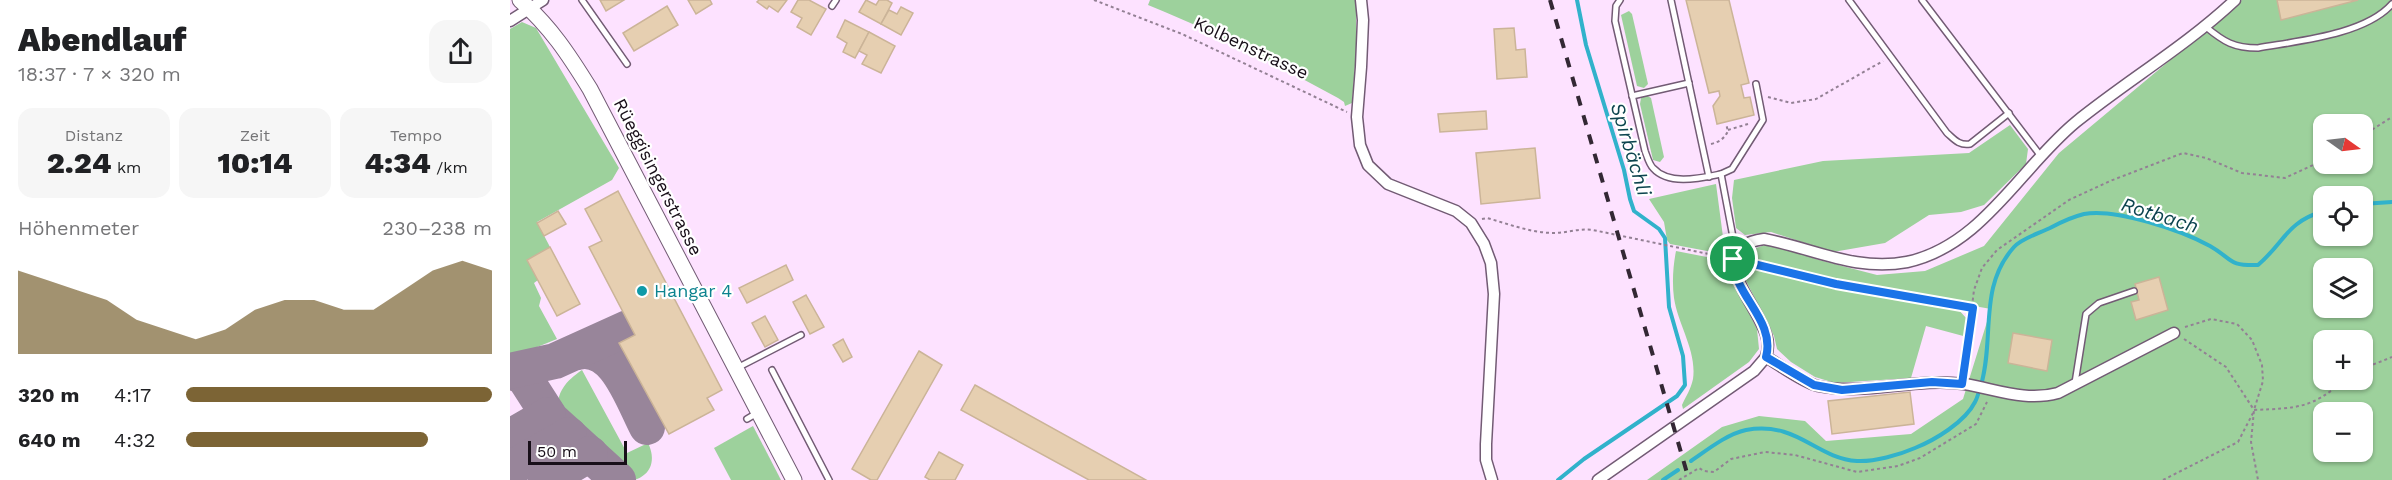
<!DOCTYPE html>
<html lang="de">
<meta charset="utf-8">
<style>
:root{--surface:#fff;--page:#f6f6f6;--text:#202124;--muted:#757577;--accent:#7c6435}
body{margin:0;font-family:"Work Sans",sans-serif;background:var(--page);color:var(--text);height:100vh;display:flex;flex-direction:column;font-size:22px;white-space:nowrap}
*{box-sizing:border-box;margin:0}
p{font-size:20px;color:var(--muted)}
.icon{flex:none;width:33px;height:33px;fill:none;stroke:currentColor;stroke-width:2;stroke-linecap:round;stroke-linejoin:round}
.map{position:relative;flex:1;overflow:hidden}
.panel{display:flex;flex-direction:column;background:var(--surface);width:510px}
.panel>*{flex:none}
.needle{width:39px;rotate:104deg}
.tools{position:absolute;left:1803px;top:114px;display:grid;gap:12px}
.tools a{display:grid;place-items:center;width:60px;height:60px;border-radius:12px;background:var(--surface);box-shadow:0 2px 4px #0004;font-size:30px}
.scale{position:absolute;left:18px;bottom:15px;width:99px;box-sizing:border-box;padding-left:6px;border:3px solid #180f19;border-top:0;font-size:16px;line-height:21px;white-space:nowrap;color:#180f19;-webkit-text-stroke:4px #fff;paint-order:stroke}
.pin{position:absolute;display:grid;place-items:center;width:51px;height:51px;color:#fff;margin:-26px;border:3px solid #fff;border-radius:50%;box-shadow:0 2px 6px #0007}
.round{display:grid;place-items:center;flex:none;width:63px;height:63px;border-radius:18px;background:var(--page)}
.headline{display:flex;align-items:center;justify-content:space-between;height:102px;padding:0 18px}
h1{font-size:33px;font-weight:800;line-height:45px}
.stats{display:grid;grid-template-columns:repeat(3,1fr);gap:9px;height:102px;padding:6px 18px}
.stats div{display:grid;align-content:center;border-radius:15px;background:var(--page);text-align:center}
.stats b{font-size:30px;font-weight:800}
.stats small{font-size:16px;font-weight:400}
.stats p{font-size:16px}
.chart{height:168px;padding:12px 18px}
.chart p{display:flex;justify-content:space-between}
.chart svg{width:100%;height:108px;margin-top:6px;fill:var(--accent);opacity:.7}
ul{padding:0 18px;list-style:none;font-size:20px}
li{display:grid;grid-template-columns:96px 72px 1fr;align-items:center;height:45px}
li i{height:15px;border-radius:8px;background:var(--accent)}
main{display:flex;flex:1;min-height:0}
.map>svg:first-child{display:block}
.green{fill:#9dd19c;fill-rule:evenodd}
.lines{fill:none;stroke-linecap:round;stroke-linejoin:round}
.stream{stroke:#31b2cb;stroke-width:4}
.taxiway{stroke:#98859a;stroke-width:36}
.building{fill:#e6cfb1;stroke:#cbb498;stroke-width:1.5}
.lane-casing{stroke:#725b74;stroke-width:8}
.street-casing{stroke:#725b74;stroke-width:13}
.secondary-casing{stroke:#725b74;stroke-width:17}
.path{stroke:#938094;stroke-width:2;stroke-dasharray:3 3;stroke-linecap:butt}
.lane{stroke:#fff;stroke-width:5}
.street{stroke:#fff;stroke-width:10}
.secondary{stroke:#fff;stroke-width:15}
.rail{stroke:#332834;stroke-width:4;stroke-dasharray:10 10;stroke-linecap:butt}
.route-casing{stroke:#fff;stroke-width:12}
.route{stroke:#1a73e8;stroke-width:8}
.culture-dot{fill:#0f9aa8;stroke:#fff;stroke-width:2}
.labels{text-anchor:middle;stroke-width:4.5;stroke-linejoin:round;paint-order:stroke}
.street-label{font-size:18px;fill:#180f19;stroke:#fff}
.culture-label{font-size:18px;fill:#0d838f;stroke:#fff;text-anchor:start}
.water-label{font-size:20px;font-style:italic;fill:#0d444f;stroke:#fff}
</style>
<main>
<section class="panel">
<div class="headline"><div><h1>Abendlauf</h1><p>18:37 · 7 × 320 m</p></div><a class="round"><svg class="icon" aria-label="share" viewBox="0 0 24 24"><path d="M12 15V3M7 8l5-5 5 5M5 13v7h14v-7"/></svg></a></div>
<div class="stats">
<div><p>Distanz</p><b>2.24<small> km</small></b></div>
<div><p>Zeit</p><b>10:14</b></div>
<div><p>Tempo</p><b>4:34<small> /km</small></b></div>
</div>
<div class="chart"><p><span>Höhenmeter</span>230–238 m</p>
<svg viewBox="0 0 160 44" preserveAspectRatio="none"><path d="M0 44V10L10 14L20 18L30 22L40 30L50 34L60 38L70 34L80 26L90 22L100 22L110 26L120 26L130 18L140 10L150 6L160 10V44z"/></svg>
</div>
<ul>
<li><b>320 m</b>4:17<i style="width:100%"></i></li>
<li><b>640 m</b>4:32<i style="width:79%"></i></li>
</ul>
</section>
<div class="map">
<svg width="1882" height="480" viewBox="0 0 1882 480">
<rect width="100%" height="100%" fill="#fde2ff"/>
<g class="green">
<path d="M640,0H846V53L842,103L835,106L834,102L828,98C766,64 703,31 638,5Z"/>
<path d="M1732,0H1882V480H1137L1212,427L1249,416L1295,421L1316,441L1401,434L1453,399L1481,309L1312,279L1234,258L1246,248L1255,245L1272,248L1309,260L1367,275L1415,271L1474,246L1549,153ZM1814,124H1852V164H1814ZM1814,196H1852V236H1814ZM1814,268H1852V308H1814ZM1814,340H1852V380H1814ZM1814,412H1852V452H1814Z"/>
<path d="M1119,11L1122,14L1138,84L1134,88L1127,86L1111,15Z"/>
<path d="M12,22L26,28L109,168L102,180L27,222L40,247L17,260L28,280L24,283L31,298L29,306L47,339L0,358V29Z"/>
<path d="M1136,95L1141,98L1154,157L1150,162L1143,160L1130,104L1131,98Z"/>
<path d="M1500,125L1518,149L1516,164L1474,205L1451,212L1419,215L1375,243L1323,252L1261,232L1235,235L1226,228L1222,198L1224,180L1313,161L1459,153Z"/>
<path d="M1206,184L1215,252L1213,254L1160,244L1157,240L1154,222L1139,199Z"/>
<path d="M1166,251L1207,259L1213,263L1247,329L1249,349L1239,362L1173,409L1172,405C1176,396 1181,389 1183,379C1187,351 1168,325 1164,298C1162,283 1163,266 1166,251Z"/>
<path d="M1232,265L1315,286L1446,307L1458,320L1457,337L1416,326L1401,378L1325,383L1305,377L1281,362L1267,349L1264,336L1232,273L1235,271Z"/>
<path d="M72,370L117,453L138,443C146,459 142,475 124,480L48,412C46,392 56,381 72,370Z"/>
<path d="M243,426L271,480H221L204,448Z"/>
</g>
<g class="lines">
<g class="stream">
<path d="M1852,204L1882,202"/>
<path d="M1181,461C1197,450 1217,434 1236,430C1288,421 1305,458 1347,461C1364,462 1389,455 1405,448C1425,440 1455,422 1465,402C1468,397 1469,390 1471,385C1485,337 1468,287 1504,247C1512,238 1530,233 1540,228C1551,222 1562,217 1574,214C1605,208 1671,230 1700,246C1723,259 1717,266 1748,265C1775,242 1776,222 1814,211"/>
<path d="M1048,480L1074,459L1167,396L1175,385L1173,356L1159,307L1155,238L1149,229L1124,211L1120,199L1114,170L1076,45L1067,0"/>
<path d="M1153,480L1168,470"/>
</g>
<g class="taxiway">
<path d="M67,352C105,342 123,401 137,427"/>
<path d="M0,371L14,377L41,419L108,480"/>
<path d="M0,371L45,361L118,328"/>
<path d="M0,437L38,415"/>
<path d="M0,469L59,435"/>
<path d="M36,480L80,454"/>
</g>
</g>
<g class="building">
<path d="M90,0H114L96,11Z"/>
<path d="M178,0H200L202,4L186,14Z"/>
<path d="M249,0H277L268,12L259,6L257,9L247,2Z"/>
<path d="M288,0H299L316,9L301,35L287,27L292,18L281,12Z"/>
<path d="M356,0L366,5L369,0H377L382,3L371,24L349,12Z"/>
<path d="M1176,0H1219L1239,83L1231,85L1234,98L1240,97L1244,115L1207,124L1203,106L1210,96L1209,91L1199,93Z"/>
<path d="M1767,0H1848L1771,20Z"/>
<path d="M157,6L168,25L124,51L113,33Z"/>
<path d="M391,7L403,13L391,35L371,24L379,10L387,14Z"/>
<path d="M335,20L359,32L345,58L333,52L337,43L327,37Z"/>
<path d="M1004,28L1006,50L1015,49L1017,77L987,79L984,29Z"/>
<path d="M359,32L385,46L371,73L352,64L357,55L349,51Z"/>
<path d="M976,111L977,129L930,132L928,114Z"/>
<path d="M1025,148L1030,198L971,204L966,153Z"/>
<path d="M108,191L212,390L197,398L204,410L159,434L109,343L125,335L79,247L92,241L75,209Z"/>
<path d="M48,211L56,224L34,236L27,223Z"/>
<path d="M40,247L70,304L47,316L17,260Z"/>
<path d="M276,265L283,280L237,303L229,288Z"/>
<path d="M1649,277L1658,310L1626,320L1621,302L1629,300L1625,284Z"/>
<path d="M296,295L314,327L300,334L283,302Z"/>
<path d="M255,316L268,340L255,347L242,323Z"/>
<path d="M1503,333L1542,340L1537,371L1498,363Z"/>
<path d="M333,339L342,357L333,362L323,345Z"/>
<path d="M409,351L432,365L367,480H361L342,469Z"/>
<path d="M465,385L636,480H579L451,410Z"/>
<path d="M1400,392L1404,424L1322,434L1318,401Z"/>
<path d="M429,452L453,465L445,480H420L415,477Z"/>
</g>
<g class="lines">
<defs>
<g id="lane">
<path d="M72,0L117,64"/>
<path d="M1110,0L1106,6L1105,21L1135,151C1137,156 1139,164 1143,168C1159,186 1191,178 1211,174"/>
<path d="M1161,0L1199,177"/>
<path d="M1339,0L1437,133C1444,139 1449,146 1460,144L1499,113"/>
<path d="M1412,0L1530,155"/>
<path d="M322,6L326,0"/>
<path d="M1696,27C1714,42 1724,48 1748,48C1787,41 1855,35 1882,4"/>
<path d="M1122,96L1179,83"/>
<path d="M1226,253L1211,174L1222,169L1253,120L1246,84"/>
<path d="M227,368L291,335"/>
<path d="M262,370L319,480"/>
<path d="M1565,383L1576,314L1589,303L1624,291"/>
<path d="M237,419L247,413"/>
</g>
<g id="street">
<path d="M851,0L853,20L851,67L847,117L850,145L858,165L878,184L946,211L961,223L974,244L981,263L984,294L976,444V460L982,480"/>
<path d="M0,21L33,0"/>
<path d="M1256,357C1258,350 1259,345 1257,338C1251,307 1188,248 1254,239C1303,248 1346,272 1397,262C1472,246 1510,168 1566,122C1618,80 1676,46 1725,0"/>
<path d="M1088,480L1244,371L1256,357C1270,365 1292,382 1308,386C1356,396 1405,377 1454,384C1486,389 1515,402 1548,393L1664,333"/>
</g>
<path id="secondary" d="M10,0C40,26 59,55 80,89L284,480"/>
</defs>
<use href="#lane" class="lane-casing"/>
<use href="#street" class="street-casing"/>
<use href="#secondary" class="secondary-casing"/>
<g class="path">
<path d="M584,0L672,34L837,112"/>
<path d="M1258,97L1281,103L1306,99L1373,61"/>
<path d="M1218,130L1238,124"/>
<path d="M1852,136L1882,117"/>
<path d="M1201,144C1209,142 1214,139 1218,131L1216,124"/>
<path d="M972,219L977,218C999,224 1021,233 1044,233C1057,233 1069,228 1083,230L1213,257"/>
<path d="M1236,262L1326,284L1463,308"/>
<path d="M1675,327L1701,319L1727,324L1742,340L1752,365L1753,381L1744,410L1741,442L1748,480"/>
<path d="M1674,339L1716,367L1744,410"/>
<path d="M1852,369L1882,357"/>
<path d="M1454,372L1464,290L1472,268L1487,250L1559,200L1600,181L1673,153L1696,158L1732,173L1775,178L1814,160"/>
<path d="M1744,410C1786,408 1802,409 1834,380"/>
<path d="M1169,480L1189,468L1194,471L1204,472L1221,459L1255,452L1285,455L1347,472L1388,466L1410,458L1466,424L1477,402"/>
<path d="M1653,480L1728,442L1743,413"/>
</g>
<use href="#lane" class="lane"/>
<use href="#street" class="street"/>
<use href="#secondary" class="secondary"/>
<path class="rail" d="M1040,0L1179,480"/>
</g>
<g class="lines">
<defs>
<path id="route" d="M1223,259L1326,284L1463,308L1452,384L1422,382L1332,390L1304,385L1256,357C1266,320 1223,295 1223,259Z"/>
</defs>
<use href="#route" class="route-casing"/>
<use href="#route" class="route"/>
</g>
<circle class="culture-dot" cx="132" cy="291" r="6"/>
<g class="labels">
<g class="street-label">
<text transform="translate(741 48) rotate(25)" y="6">Kolbenstrasse</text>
<text transform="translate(148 177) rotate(63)" y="6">Rüeggisingerstrasse</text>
</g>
<g class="culture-label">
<text x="144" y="297">Hangar 4</text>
</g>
<g class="water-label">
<text transform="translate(1121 149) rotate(73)" y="7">Spirbächli</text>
<text transform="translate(1650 215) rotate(17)" y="7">Rotbach</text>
</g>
</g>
</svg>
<div class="tools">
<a><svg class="needle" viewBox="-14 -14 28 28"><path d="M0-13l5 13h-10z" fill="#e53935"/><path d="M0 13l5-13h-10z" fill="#757577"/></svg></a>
<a><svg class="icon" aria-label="locate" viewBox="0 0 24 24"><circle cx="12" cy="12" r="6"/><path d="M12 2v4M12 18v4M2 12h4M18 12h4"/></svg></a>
<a><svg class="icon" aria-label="layers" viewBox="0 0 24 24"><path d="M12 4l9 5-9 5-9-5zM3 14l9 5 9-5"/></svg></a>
<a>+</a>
<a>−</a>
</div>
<div class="scale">50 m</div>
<div class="pin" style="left:1223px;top:259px;background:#1e9e55"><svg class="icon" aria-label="arrive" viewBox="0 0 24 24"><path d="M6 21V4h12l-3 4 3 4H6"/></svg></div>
</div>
</main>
